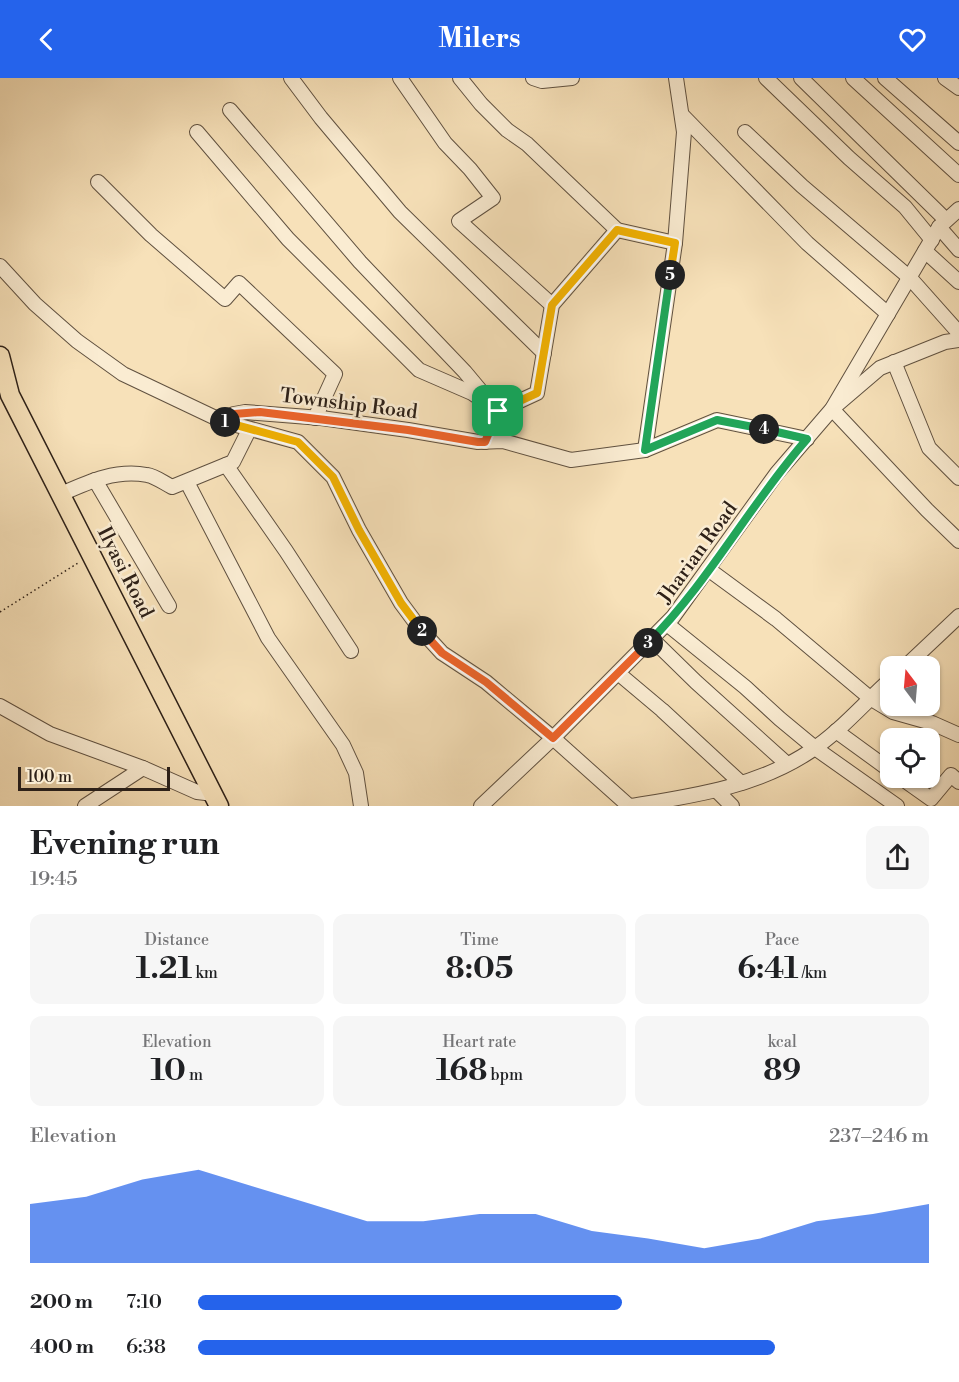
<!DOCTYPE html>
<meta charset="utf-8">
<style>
:root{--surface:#fff;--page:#f6f6f6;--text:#202124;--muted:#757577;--accent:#2563eb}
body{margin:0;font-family:"Libre Bodoni",serif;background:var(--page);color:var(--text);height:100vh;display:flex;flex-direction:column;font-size:22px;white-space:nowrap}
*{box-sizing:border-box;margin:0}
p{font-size:20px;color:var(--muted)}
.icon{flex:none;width:33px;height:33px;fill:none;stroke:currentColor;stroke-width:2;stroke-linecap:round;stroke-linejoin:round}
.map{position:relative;height:728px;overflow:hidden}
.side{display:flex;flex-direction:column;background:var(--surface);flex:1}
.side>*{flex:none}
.needle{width:39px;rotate:344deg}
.fabs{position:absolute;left:880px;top:578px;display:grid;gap:12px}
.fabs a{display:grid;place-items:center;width:60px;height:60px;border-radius:12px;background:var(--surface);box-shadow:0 2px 4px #0004;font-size:30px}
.scale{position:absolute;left:18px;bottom:15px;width:152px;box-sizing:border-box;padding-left:6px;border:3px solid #2e2118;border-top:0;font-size:16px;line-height:21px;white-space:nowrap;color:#2e2118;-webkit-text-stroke:4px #faecd2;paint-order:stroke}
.pin{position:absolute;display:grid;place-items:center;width:51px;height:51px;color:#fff;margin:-26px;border-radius:12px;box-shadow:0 3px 9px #0006}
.km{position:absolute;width:30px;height:30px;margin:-15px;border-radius:50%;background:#222;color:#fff;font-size:16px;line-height:30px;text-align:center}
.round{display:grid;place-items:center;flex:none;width:63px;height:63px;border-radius:12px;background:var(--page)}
.headline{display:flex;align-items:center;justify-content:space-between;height:102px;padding:0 30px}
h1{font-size:33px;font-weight:700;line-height:45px}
.figures{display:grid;grid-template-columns:repeat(3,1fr);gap:9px;height:102px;padding:6px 30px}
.figures div{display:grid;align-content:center;border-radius:12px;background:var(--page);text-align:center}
.figures b{font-size:30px;font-weight:700}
.figures small{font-size:16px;font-weight:400}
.figures p{font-size:16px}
.chart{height:168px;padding:12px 30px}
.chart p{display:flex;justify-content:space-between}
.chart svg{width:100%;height:108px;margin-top:6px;fill:var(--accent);opacity:.7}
ul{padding:0 30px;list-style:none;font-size:20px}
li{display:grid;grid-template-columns:96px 72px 1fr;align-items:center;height:45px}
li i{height:15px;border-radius:8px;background:var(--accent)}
header{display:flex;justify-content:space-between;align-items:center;height:78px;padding:0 30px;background:var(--accent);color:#fff;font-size:27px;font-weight:700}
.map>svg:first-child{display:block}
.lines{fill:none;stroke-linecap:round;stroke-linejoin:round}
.minor-casing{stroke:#605140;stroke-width:16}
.major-casing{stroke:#2e2118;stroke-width:21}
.path{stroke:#2e2118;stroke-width:1.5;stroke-dasharray:1.5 3;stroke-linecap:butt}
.minor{stroke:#faecd2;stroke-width:14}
.major{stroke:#f7e1b9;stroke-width:18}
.split-1-casing{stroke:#fff;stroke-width:12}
.split-2-casing{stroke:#fff;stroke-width:12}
.split-3-casing{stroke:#fff;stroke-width:12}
.split-4-casing{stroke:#fff;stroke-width:12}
.split-5-casing{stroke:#fff;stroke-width:12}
.split-6-casing{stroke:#fff;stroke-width:12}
.split-1{stroke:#f0652b;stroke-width:8}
.split-2{stroke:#f5b400;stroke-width:8}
.split-3{stroke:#f0652b;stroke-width:8}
.split-4{stroke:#22a559;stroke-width:8}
.split-5{stroke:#22a559;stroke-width:8}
.split-6{stroke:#f5b400;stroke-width:8}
.labels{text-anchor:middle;stroke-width:5;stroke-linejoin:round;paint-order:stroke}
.street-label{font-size:20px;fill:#2e2118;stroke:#faecd2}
</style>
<header><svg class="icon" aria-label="back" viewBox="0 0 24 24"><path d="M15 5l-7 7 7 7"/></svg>Milers<svg class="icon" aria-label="heart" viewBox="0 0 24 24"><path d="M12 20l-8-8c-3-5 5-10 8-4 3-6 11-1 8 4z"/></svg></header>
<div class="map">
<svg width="959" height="728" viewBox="0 0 959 728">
<rect width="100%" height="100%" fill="#f7e1b9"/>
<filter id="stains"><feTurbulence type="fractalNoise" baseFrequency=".00333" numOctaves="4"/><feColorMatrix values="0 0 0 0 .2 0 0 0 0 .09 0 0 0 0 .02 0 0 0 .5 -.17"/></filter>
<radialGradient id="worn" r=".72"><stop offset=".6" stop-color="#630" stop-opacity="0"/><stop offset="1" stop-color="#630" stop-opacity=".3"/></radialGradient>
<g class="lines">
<defs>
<g id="minor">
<path d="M291,0L321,40L400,134L544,275"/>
<path d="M400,0L445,65L470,91L493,120L459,143L552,227"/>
<path d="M460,0L481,26L507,52L527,66L617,152"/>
<path d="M533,0L542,3L572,0"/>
<path d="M766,0L849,80L905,129L932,162"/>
<path d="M801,0L946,142"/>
<path d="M853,0L959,97"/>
<path d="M885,0L959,65"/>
<path d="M945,0L959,10"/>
<path d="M230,32L360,184L465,294L485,318"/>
<path d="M682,37L807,165L888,236"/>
<path d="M197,54L288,161L419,292L472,315L498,333"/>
<path d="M745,54L802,108L910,200L959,255"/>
<path d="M98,104L151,157L225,221L239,205L335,296L315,340"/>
<path d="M939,149L959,172"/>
<path d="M925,173L959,204"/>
<path d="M0,188L35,226L77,263L123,296L222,343L234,336L245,334L321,340L408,352L478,364L503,363L571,382L645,372L717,342L807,361"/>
<path d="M959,262L945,264L880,290L832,331L927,432L959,463"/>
<path d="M894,284L929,370L959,400"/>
<path d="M222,343L298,364L333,399L359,452L401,525L421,552L442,575L486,604L553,660L629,728"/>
<path d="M485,364L498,333L537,315L552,227L617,152L675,165"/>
<path d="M645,372L675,165L684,54L676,0"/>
<path d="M226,387L286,473L351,573"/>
<path d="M95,402L169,528"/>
<path d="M187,404L268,560L343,667L356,695L361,728"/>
<path d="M61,416C88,404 116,391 147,397C155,398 164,405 172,409L233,384L249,352"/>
<path d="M708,491L776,541L870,620L893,634L932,645L959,657"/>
<path d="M667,546L745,609L780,641L815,670L897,728"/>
<path d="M652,561L696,604L787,686"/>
<path d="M906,588L959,538"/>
<path d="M618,595L662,632L741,705"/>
<path d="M0,628L50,656L143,690L197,714L214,716"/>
<path d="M836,653L891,693"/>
<path d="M900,699L931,721L951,697L959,704"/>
<path d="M717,713L732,728"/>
<path d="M85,728L143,690"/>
<path d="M481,728L553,660L673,539L777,395L832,331L939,149L959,131"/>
<path d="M631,728C692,718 756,709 809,674C840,654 864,625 891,601"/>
</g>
<path id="major" d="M0,278L10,317L219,728"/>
</defs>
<use href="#minor" class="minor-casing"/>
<use href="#major" class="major-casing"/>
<path class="path" d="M0,534L78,485"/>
<use href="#minor" class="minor"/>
<use href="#major" class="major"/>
</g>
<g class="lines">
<defs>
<path id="split-1" d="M225,344L222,343L234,336L260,334L408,352L478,364H485L498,333"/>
<path id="split-2" d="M225,344L298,364L333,399L359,452L401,525L422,553"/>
<path id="split-3" d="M422,553L442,575L486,604L553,660L648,565"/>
<path id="split-4" d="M648,565C709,504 750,426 807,361L764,351"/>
<path id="split-5" d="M670,197L645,372L717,342L764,351"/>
<path id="split-6" d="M498,333L537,315L552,227L617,152L675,165L670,197"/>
</defs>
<use href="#split-1" class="split-1-casing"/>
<use href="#split-2" class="split-2-casing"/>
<use href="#split-3" class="split-3-casing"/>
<use href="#split-4" class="split-4-casing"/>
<use href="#split-5" class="split-5-casing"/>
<use href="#split-6" class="split-6-casing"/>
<use href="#split-1" class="split-1"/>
<use href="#split-2" class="split-2"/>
<use href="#split-3" class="split-3"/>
<use href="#split-4" class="split-4"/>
<use href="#split-5" class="split-5"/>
<use href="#split-6" class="split-6"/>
</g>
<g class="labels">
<g class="street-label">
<text transform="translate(349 325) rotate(7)" y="7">Township Road</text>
<text transform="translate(697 474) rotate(-54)" y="7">Jharian Road</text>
<text transform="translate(126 494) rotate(63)" y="7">Ilyasi Road</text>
</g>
</g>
<rect width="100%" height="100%" filter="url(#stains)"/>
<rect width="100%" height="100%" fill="url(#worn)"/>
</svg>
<div class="fabs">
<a><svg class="needle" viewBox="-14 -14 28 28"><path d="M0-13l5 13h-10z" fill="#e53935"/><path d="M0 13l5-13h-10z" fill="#757577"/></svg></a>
<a><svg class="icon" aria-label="locate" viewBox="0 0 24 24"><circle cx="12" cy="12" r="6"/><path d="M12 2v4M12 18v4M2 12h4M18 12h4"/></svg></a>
</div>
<div class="scale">100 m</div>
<div class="pin" style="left:498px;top:333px;background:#1e9e55"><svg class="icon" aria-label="arrive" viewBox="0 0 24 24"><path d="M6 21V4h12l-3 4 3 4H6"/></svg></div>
<b class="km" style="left:225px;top:344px">1</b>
<b class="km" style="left:422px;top:553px">2</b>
<b class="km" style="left:648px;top:565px">3</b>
<b class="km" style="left:764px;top:351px">4</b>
<b class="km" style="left:670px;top:197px">5</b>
</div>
<section class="side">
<div class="headline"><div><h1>Evening run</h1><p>19:45</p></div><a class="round"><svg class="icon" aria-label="share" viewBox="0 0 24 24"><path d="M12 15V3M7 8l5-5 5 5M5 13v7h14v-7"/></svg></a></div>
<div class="figures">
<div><p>Distance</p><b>1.21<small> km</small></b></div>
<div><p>Time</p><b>8:05</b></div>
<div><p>Pace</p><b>6:41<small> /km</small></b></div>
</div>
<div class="figures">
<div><p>Elevation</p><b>10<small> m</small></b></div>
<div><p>Heart rate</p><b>168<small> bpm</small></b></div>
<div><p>kcal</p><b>89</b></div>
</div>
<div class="chart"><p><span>Elevation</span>237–246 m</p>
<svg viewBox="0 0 160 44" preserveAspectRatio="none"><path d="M0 44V20L10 17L20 10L30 6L40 13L50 20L60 27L70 27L80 24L90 24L100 31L110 34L120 38L130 34L140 27L150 24L160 20V44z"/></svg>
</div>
<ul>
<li><b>200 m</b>7:10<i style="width:58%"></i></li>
<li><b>400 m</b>6:38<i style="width:79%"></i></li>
</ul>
</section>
